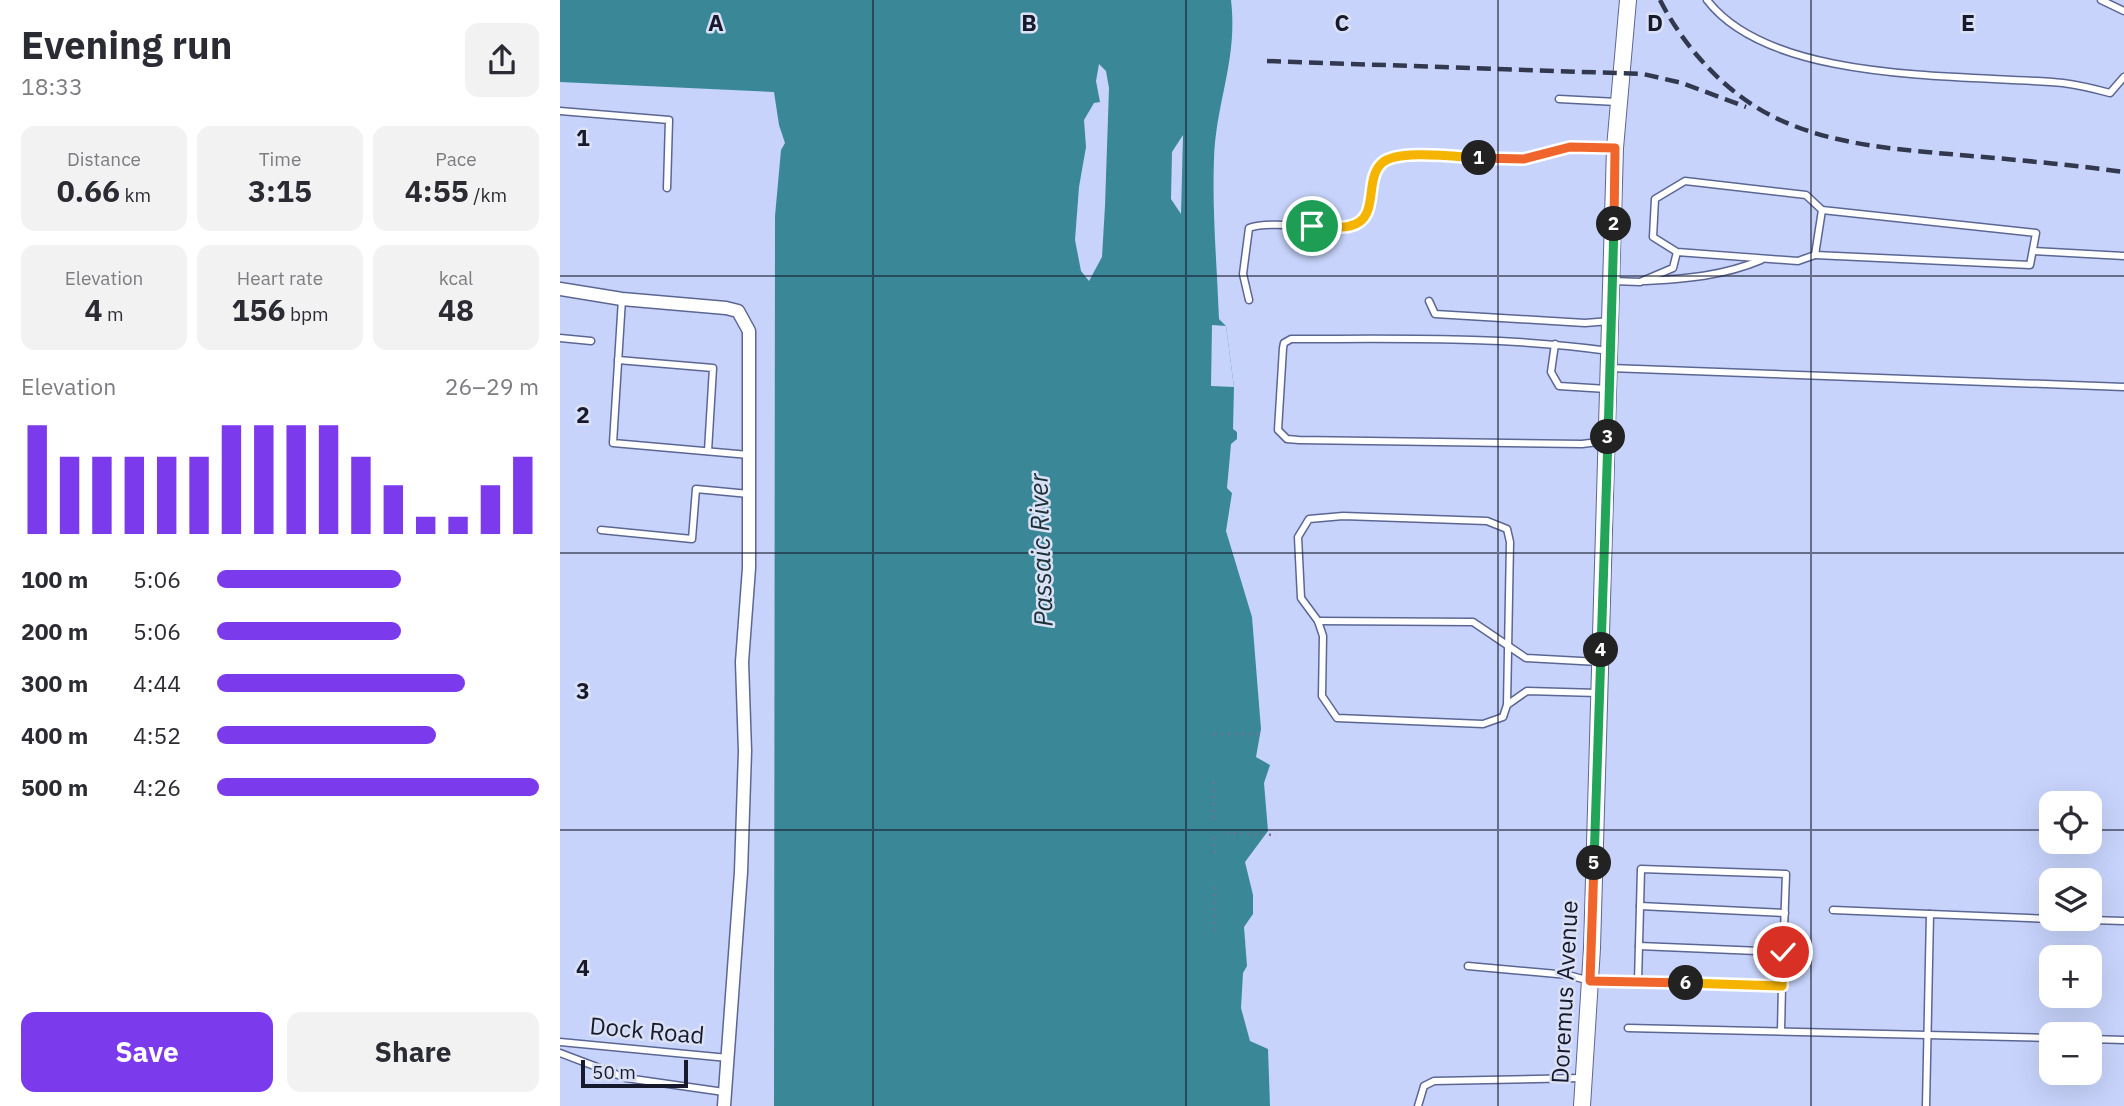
<!DOCTYPE html>
<meta charset="utf-8">
<style>
:root{--surface:#fff;--page:#f2f2f3;--text:#2b2b33;--muted:#7c7c81;--accent:#7c3aed}
body{margin:0;font-family:"IBM Plex Sans",sans-serif;background:var(--page);color:var(--text);height:100vh;display:flex;flex-direction:column;font-size:26px;white-space:nowrap}
*{box-sizing:border-box;margin:0}
p{font-size:23px;color:var(--muted)}
.icon{flex:none;width:38px;height:38px;fill:none;stroke:currentColor;stroke-width:2;stroke-linecap:round;stroke-linejoin:round}
.map{position:relative;flex:1;overflow:hidden}
.drawer{display:flex;flex-direction:column;background:var(--surface);width:560px}
.drawer>*{flex:none}
.controls{position:absolute;left:1479px;top:791px;display:grid;gap:14px}
.controls a{display:grid;place-items:center;width:63px;height:63px;border-radius:14px;background:var(--surface);box-shadow:0 7px 28px #0002;font-size:35px}
.scale{position:absolute;left:21px;bottom:18px;width:107px;box-sizing:border-box;padding-left:7px;border:4px solid #161a2c;border-top:0;font-size:19px;line-height:24px;white-space:nowrap;color:#161a2c;-webkit-text-stroke:5px #dbe1f5;paint-order:stroke}
.pin{position:absolute;display:grid;place-items:center;width:60px;height:60px;color:#fff;margin:-30px;border:4px solid #fff;border-radius:50%;box-shadow:0 2px 7px #0007}
.km{position:absolute;width:35px;height:35px;margin:-18px;border-radius:50%;background:#222;color:#fff;font-size:19px;line-height:35px;text-align:center}
.round{display:grid;place-items:center;flex:none;width:74px;height:74px;border-radius:14px;background:var(--page)}
.head{display:flex;align-items:center;justify-content:space-between;height:119px;padding:0 21px}
h1{font-size:38px;font-weight:700;line-height:52px}
.figures{display:grid;grid-template-columns:repeat(3,1fr);gap:10px;height:119px;padding:7px 21px}
.figures div{display:grid;align-content:center;border-radius:14px;background:var(--page);text-align:center}
.figures b{font-size:30px;font-weight:700}
.figures small{font-size:19px;font-weight:400}
.figures p{font-size:19px}
.chart{height:196px;padding:14px 21px}
.chart p{display:flex;justify-content:space-between}
.chart svg{width:100%;height:126px;margin-top:7px;stroke:var(--accent);stroke-width:6}
.button{display:flex;gap:14px;margin-top:auto;padding:14px 21px}
.button a{flex:1;height:80px;border-radius:14px;background:var(--accent);color:#fff;font-size:28px;font-weight:700;line-height:80px;text-align:center}
.button a+a{background:var(--page);color:var(--text)}
ul{padding:0 21px;list-style:none;font-size:23px}
li{display:grid;grid-template-columns:112px 84px 1fr;align-items:center;height:52px}
li i{height:18px;border-radius:9px;background:var(--accent)}
main{display:flex;flex:1;min-height:0}
.map>svg:first-child{display:block}
.water{fill:#3a8897}
.pier{fill:#c7d3fb}
.lines{fill:none;stroke-linecap:round;stroke-linejoin:round}
.lane-casing{stroke:#5c6693;stroke-width:9}
.street-casing{stroke:#5c6693;stroke-width:15}
.secondary-casing{stroke:#5c6693;stroke-width:18}
.path{stroke:#6c7490;stroke-width:2.5;stroke-dasharray:2 5;stroke-linecap:butt}
.lane{stroke:#fff;stroke-width:6}
.street{stroke:#fff;stroke-width:12}
.secondary{stroke:#fff;stroke-width:16}
.rail{stroke:#32384d;stroke-width:4.5;stroke-dasharray:14 7;stroke-linecap:butt}
.split-1-casing{stroke:#fff;stroke-width:14}
.split-2-casing{stroke:#fff;stroke-width:14}
.split-3-casing{stroke:#fff;stroke-width:14}
.split-4-casing{stroke:#fff;stroke-width:14}
.split-5-casing{stroke:#fff;stroke-width:14}
.split-6-casing{stroke:#fff;stroke-width:14}
.split-7-casing{stroke:#fff;stroke-width:14}
.split-1{stroke:#f5b400;stroke-width:9}
.split-2{stroke:#f0652b;stroke-width:9}
.split-3{stroke:#22a559;stroke-width:9}
.split-4{stroke:#22a559;stroke-width:9}
.split-5{stroke:#22a559;stroke-width:9}
.split-6{stroke:#f0652b;stroke-width:9}
.split-7{stroke:#f5b400;stroke-width:9}
.grid{fill:none;stroke:#161a2c;stroke-width:2;stroke-opacity:0.55}
.labels{text-anchor:middle;stroke-width:5;stroke-linejoin:round;paint-order:stroke}
.street-label{font-size:24px;fill:#161a2c;stroke:#dbe1f5}
.water-label{font-size:26px;font-style:italic;fill:#183036;stroke:#dbe1f5}
.grid-label{font-size:23px;text-anchor:middle;font-weight:bold;fill:#161a2c;stroke:#dbe1f5;stroke-width:5;stroke-linejoin:round;paint-order:stroke}
</style>
<main>
<section class="drawer">
<div class="head"><div><h1>Evening run</h1><p>18:33</p></div><a class="round"><svg class="icon" aria-label="share" viewBox="0 0 24 24"><path d="M12 15V3M7 8l5-5 5 5M5 13v7h14v-7"/></svg></a></div>
<div class="figures">
<div><p>Distance</p><b>0.66<small> km</small></b></div>
<div><p>Time</p><b>3:15</b></div>
<div><p>Pace</p><b>4:55<small> /km</small></b></div>
</div>
<div class="figures">
<div><p>Elevation</p><b>4<small> m</small></b></div>
<div><p>Heart rate</p><b>156<small> bpm</small></b></div>
<div><p>kcal</p><b>48</b></div>
</div>
<div class="chart"><p><span>Elevation</span>26–29 m</p>
<svg viewBox="0 0 160 44" preserveAspectRatio="none"><path d="M5 44V6M15 44V17M25 44V17M35 44V17M45 44V17M55 44V17M65 44V6M75 44V6M85 44V6M95 44V6M105 44V17M115 44V27M125 44V38M135 44V38M145 44V27M155 44V17"/></svg>
</div>
<ul>
<li><b>100 m</b>5:06<i style="width:57%"></i></li>
<li><b>200 m</b>5:06<i style="width:57%"></i></li>
<li><b>300 m</b>4:44<i style="width:77%"></i></li>
<li><b>400 m</b>4:52<i style="width:68%"></i></li>
<li><b>500 m</b>4:26<i style="width:100%"></i></li>
</ul>
<div class="button"><a>Save</a><a>Share</a></div>
</section>
<div class="map">
<svg width="1564" height="1106" viewBox="0 0 1564 1106">
<rect width="100%" height="100%" fill="#c7d3fb"/>
<path class="water" d="M0,0H671C678,60 656,101 654,159C652,212 657,266 659,319L666,326L674,387L673,429L677,432V439L671,444L667,488L672,493L666,531L692,617L701,729L696,757L710,765L704,783L708,831L685,862L693,895V914L684,927L687,966L683,973L681,1008L690,1041L708,1049L710,1106H214L215,216L221,150L225,143L219,125L214,92L0,82Z"/>
<g class="pier">
<path d="M539,64L546,71L549,88L545,206L542,257L529,281L521,271L515,240L519,187L526,147L524,120L534,103L540,102L536,81Z"/>
<path d="M623,135L621,214L611,199L612,152Z"/>
<path d="M652,325L666,326L674,387L651,386Z"/>
</g>
<g class="lines">
<defs>
<g id="lane">
<path d="M1147,0C1212,85 1406,74 1503,83C1519,85 1535,89 1550,93L1564,77"/>
<path d="M1541,0L1564,11"/>
<path d="M999,99L1057,102"/>
<path d="M0,111L109,120L107,188"/>
<path d="M1473,251L1564,256"/>
<path d="M1255,255L1470,265L1476,233L1262,210"/>
<path d="M1053,281L1080,282L1113,268L1117,252L1238,261L1255,255L1262,210L1246,195L1125,181L1095,199L1093,237L1117,252"/>
<path d="M1085,281C1125,279 1163,276 1201,260"/>
<path d="M62,299L53,443L189,455"/>
<path d="M689,300L683,274L689,228C716,218 786,236 803,221C822,204 797,174 836,156L964,159L1010,147L1053,148"/>
<path d="M869,301L875,314L1025,323L1050,321"/>
<path d="M0,338L31,341"/>
<path d="M995,344L991,372L999,386L1047,389"/>
<path d="M58,360L153,368L148,451"/>
<path d="M1050,368L1564,387"/>
<path d="M1046,441L1022,444L739,440L727,439L718,430L723,348L724,343L731,339C837,339 943,336 1049,351"/>
<path d="M783,516L927,521L947,529L950,542L947,705L943,717L923,724L777,718L762,696L763,636L758,621L741,598L738,537L749,519Z"/>
<path d="M41,530L132,539L136,489L189,494"/>
<path d="M758,621L913,622L966,658L1039,662"/>
<path d="M947,705L967,691L1038,693"/>
<path d="M1080,906L1225,913"/>
<path d="M1273,910L1370,914"/>
<path d="M1495,919L1564,921"/>
<path d="M1079,946L1223,952"/>
<path d="M908,966L1008,975L1030,981L1222,986L1226,874L1081,869L1078,982"/>
<path d="M1068,1028L1491,1038"/>
<path d="M1221,1031L1222,986"/>
<path d="M1530,1039L1564,1040"/>
<path d="M0,1042L168,1058"/>
<path d="M0,1053L66,1078L164,1092"/>
<path d="M858,1106L864,1086L874,1081L1022,1078"/>
<path d="M1366,1106L1370,914L1491,919"/>
</g>
<path id="street" d="M0,289L62,299L166,308L178,311L189,331V568L182,662L185,751L181,872L164,1106"/>
<path id="secondary" d="M1022,1106L1032,948L1055,148L1068,0"/>
</defs>
<use href="#lane" class="lane-casing"/>
<use href="#street" class="street-casing"/>
<use href="#secondary" class="secondary-casing"/>
<g class="path">
<path d="M654,734H700"/>
<path d="M653,782L654,824"/>
<path d="M667,833L716,835"/>
<path d="M654,837L655,857"/>
<path d="M655,931V886"/>
</g>
<use href="#lane" class="lane"/>
<use href="#street" class="street"/>
<use href="#secondary" class="secondary"/>
<g class="rail">
<path d="M1100,0C1125,49 1167,95 1218,119C1271,144 1332,149 1389,154C1447,159 1506,164 1564,172"/>
<path d="M707,61L1083,74L1122,83L1186,107"/>
</g>
</g>
<g class="lines">
<defs>
<path id="split-1" d="M752,226C764,226 779,229 790,226C821,219 803,180 822,163C837,149 898,157 919,158"/>
<path id="split-2" d="M919,158L964,159L1010,147L1055,148L1054,224"/>
<path id="split-3" d="M1048,437L1054,224"/>
<path id="split-4" d="M1041,650L1048,437"/>
<path id="split-5" d="M1034,863L1041,650"/>
<path id="split-6" d="M1034,863L1030,981L1126,983"/>
<path id="split-7" d="M1126,983L1222,986L1223,952"/>
</defs>
<use href="#split-1" class="split-1-casing"/>
<use href="#split-2" class="split-2-casing"/>
<use href="#split-3" class="split-3-casing"/>
<use href="#split-4" class="split-4-casing"/>
<use href="#split-5" class="split-5-casing"/>
<use href="#split-6" class="split-6-casing"/>
<use href="#split-7" class="split-7-casing"/>
<use href="#split-1" class="split-1"/>
<use href="#split-2" class="split-2"/>
<use href="#split-3" class="split-3"/>
<use href="#split-4" class="split-4"/>
<use href="#split-5" class="split-5"/>
<use href="#split-6" class="split-6"/>
<use href="#split-7" class="split-7"/>
</g>
<path class="grid" d="M313,0V1106M626,0V1106M938,0V1106M1251,0V1106M0,276H1564M0,553H1564M0,830H1491M1530,830H1564"/>
<g class="labels">
<g class="street-label">
<text transform="translate(1005 992) rotate(-87)" y="8">Doremus Avenue</text>
<text transform="translate(87 1031) rotate(5)" y="8">Dock Road</text>
</g>
<g class="water-label">
<text transform="translate(481 550) rotate(-92)" y="9">Passaic River</text>
</g>
</g>
<g class="grid-label">
<text x="156" y="31">A</text>
<text x="469" y="31">B</text>
<text x="782" y="31">C</text>
<text x="1095" y="31">D</text>
<text x="1408" y="31">E</text>
<text x="23" y="146">1</text>
<text x="23" y="423">2</text>
<text x="23" y="699">3</text>
<text x="23" y="976">4</text>
</g>
</svg>
<div class="controls">
<a><svg class="icon" aria-label="locate" viewBox="0 0 24 24"><circle cx="12" cy="12" r="6"/><path d="M12 2v4M12 18v4M2 12h4M18 12h4"/></svg></a>
<a><svg class="icon" aria-label="layers" viewBox="0 0 24 24"><path d="M12 4l9 5-9 5-9-5zM3 14l9 5 9-5"/></svg></a>
<a>+</a>
<a>−</a>
</div>
<div class="scale">50 m</div>
<div class="pin" style="left:752px;top:226px;background:#1e9e55"><svg class="icon" aria-label="arrive" viewBox="0 0 24 24"><path d="M6 21V4h12l-3 4 3 4H6"/></svg></div>
<div class="pin" style="left:1223px;top:952px;background:#d93025"><svg class="icon" aria-label="check" viewBox="0 0 24 24"><path d="M5 12l5 5 9-10"/></svg></div>
<b class="km" style="left:919px;top:158px">1</b>
<b class="km" style="left:1054px;top:224px">2</b>
<b class="km" style="left:1048px;top:437px">3</b>
<b class="km" style="left:1041px;top:650px">4</b>
<b class="km" style="left:1034px;top:863px">5</b>
<b class="km" style="left:1126px;top:983px">6</b>
</div>
</main>
